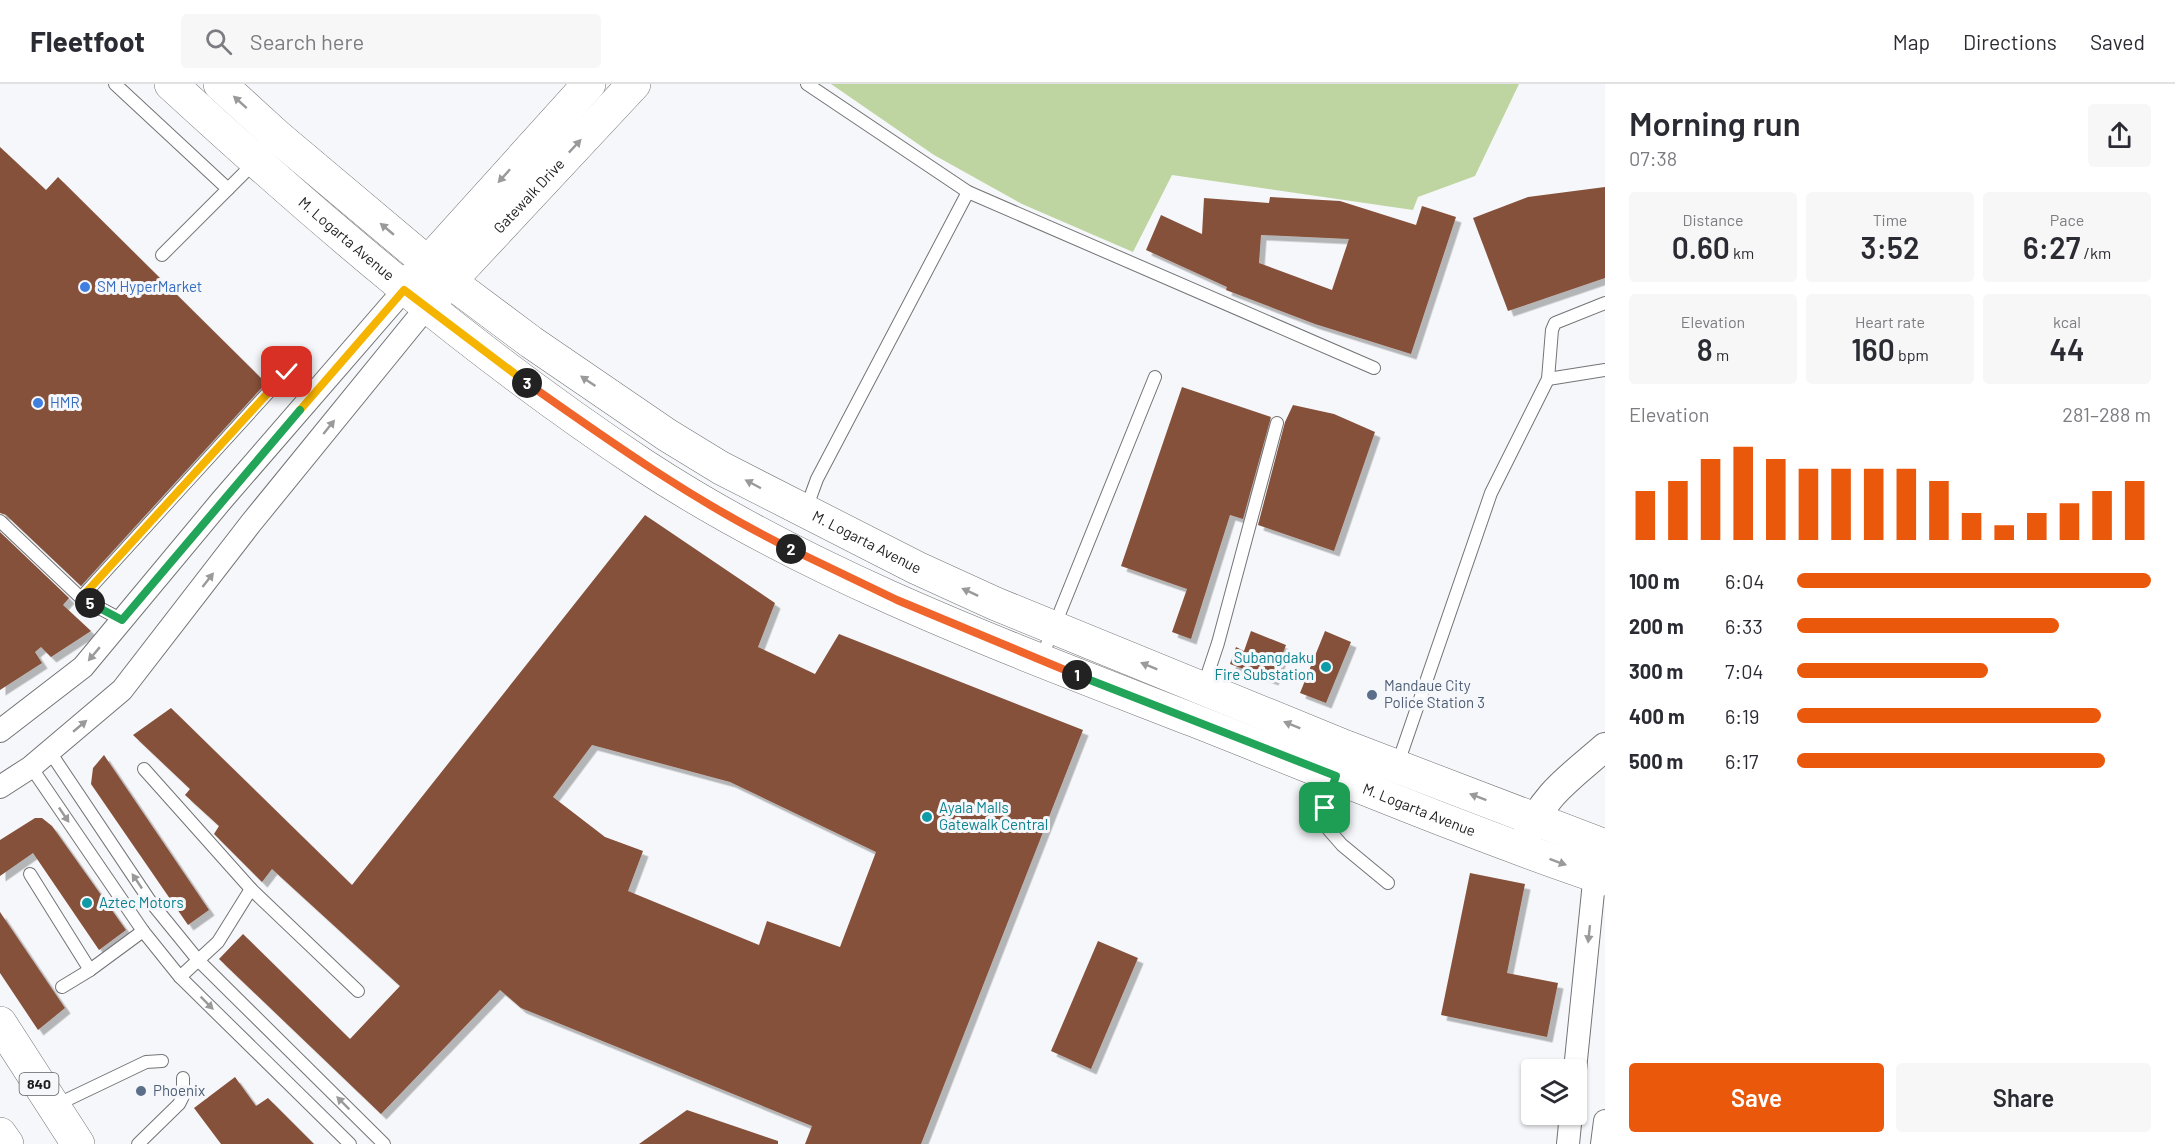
<!DOCTYPE html>
<meta charset="utf-8">
<style>
:root{--surface:#fff;--page:#f7f7f7;--text:#2b2b33;--muted:#7c7c81;--line:#e1e1e2;--accent:#ea580c}
body{margin:0;font-family:Barlow,sans-serif;background:var(--page);color:var(--text);height:100vh;display:flex;flex-direction:column;font-size:22px;white-space:nowrap}
*{box-sizing:border-box;margin:0}
p{font-size:20px;color:var(--muted)}
.icon{flex:none;width:33px;height:33px;fill:none;stroke:currentColor;stroke-width:2;stroke-linecap:round;stroke-linejoin:round}
.map{position:relative;flex:1;overflow:hidden}
.drawer{display:flex;flex-direction:column;background:var(--surface);width:570px}
.drawer>*{flex:none}
.buttons{position:absolute;left:1521px;top:975px;display:grid;gap:12px}
.buttons a{display:grid;place-items:center;width:66px;height:66px;border-radius:6px;background:var(--surface);box-shadow:0 2px 4px #0004;font-size:30px}
.pin{position:absolute;display:grid;place-items:center;width:51px;height:51px;color:#fff;margin:-26px;border-radius:12px;box-shadow:0 3px 9px #0006}
.km{position:absolute;width:30px;height:30px;margin:-15px;border-radius:50%;background:#222;color:#fff;font-size:16px;line-height:30px;text-align:center}
.round{display:grid;place-items:center;flex:none;width:63px;height:63px;border-radius:6px;background:var(--page)}
.summary{display:flex;align-items:center;justify-content:space-between;height:102px;padding:0 24px}
h1{font-size:33px;font-weight:600;line-height:45px}
.figures{display:grid;grid-template-columns:repeat(3,1fr);gap:9px;height:102px;padding:6px 24px}
.figures div{display:grid;align-content:center;border-radius:6px;background:var(--page);text-align:center}
.figures b{font-size:30px;font-weight:600}
.figures small{font-size:16px;font-weight:400}
.figures p{font-size:16px}
.chart{height:168px;padding:12px 24px}
.chart p{display:flex;justify-content:space-between}
.chart svg{width:100%;height:108px;margin-top:6px;stroke:var(--accent);stroke-width:6}
.primary-button{display:flex;gap:12px;margin-top:auto;padding:12px 24px}
.primary-button a{flex:1;height:69px;border-radius:6px;background:var(--accent);color:#fff;font-size:24px;font-weight:600;line-height:69px;text-align:center}
.primary-button a+a{background:var(--page);color:var(--text)}
ul{padding:0 24px;list-style:none;font-size:20px}
li{display:grid;grid-template-columns:96px 72px 1fr;align-items:center;height:45px}
li i{height:15px;border-radius:8px;background:var(--accent)}
header{display:flex;align-items:center;gap:36px;box-sizing:border-box;height:84px;padding:0 30px;background:var(--surface);border-bottom:2px solid var(--line)}
header strong{font-size:28px}
nav{display:flex;gap:33px;margin-inline-start:auto;font-size:21px}
.search{width:420px;height:54px;background:var(--page);display:flex;align-items:center;gap:15px;box-sizing:border-box;padding:0 21px;border-radius:6px;color:var(--muted);font-size:22px}
main{display:flex;flex:1;min-height:0}
.map>svg:first-child{display:block}
.green{fill:#bed5a1}
.building{fill:#86513b;fill-rule:evenodd;filter:url(#shadow)}
.lines{fill:none;stroke-linecap:round;stroke-linejoin:round}
.service-casing{stroke:#737476;stroke-width:14}
.minor-casing{stroke:#737476;stroke-width:24}
.tertiary-casing{stroke:#737476;stroke-width:30}
.secondary-casing{stroke:#737476;stroke-width:34}
.trunk-casing{stroke:#737476;stroke-width:34}
.service{stroke:#fff;stroke-width:12}
.minor{stroke:#fff;stroke-width:22}
.tertiary{stroke:#fff;stroke-width:28}
.secondary{stroke:#fff;stroke-width:33}
.trunk{stroke:#fff;stroke-width:33}
.oneway{fill:#9a9a9a}
.split-1-casing{stroke:#fff;stroke-width:12}
.split-2-casing{stroke:#fff;stroke-width:12}
.split-3-casing{stroke:#fff;stroke-width:12}
.split-4-casing{stroke:#fff;stroke-width:12}
.split-5-casing{stroke:#fff;stroke-width:12}
.split-6-casing{stroke:#fff;stroke-width:12}
.split-1{stroke:#22a559;stroke-width:8}
.split-2{stroke:#f0652b;stroke-width:8}
.split-3{stroke:#f0652b;stroke-width:8}
.split-4{stroke:#f5b400;stroke-width:8}
.split-5{stroke:#22a559;stroke-width:8}
.split-6{stroke:#f5b400;stroke-width:8}
.shop-dot{fill:#3f7fe0;stroke:#f6f7fa;stroke-width:2}
.culture-dot{fill:#0f9aa8;stroke:#f6f7fa;stroke-width:2}
.service-dot{fill:#5c6f8a;stroke:#f6f7fa;stroke-width:2}
.labels{text-anchor:middle;stroke-width:6;stroke-linejoin:round;paint-order:stroke}
.shield{fill:#f6f7fa;stroke:#5f5f61;stroke-width:1.5}
.shield-label{font-size:14px;font-weight:bold;fill:#1e1e1f}
.street-label{font-size:15px;fill:#1e1e1f;stroke:#f6f7fa}
.shop-label{font-size:15px;fill:#366cbe;stroke:#f6f7fa;text-anchor:start}
.culture-label{font-size:15px;fill:#0d838f;stroke:#f6f7fa;text-anchor:start}
.service-label{font-size:15px;fill:#4e5e75;stroke:#f6f7fa;text-anchor:start}
</style>
<header>
<strong>Fleetfoot</strong>
<div class="search"><svg class="icon" aria-label="search" viewBox="0 0 24 24"><circle cx="10" cy="10" r="6"/><path d="M15 15l6 6"/></svg>Search here</div>
<nav><a>Map</a><a>Directions</a><a>Saved</a></nav>
</header>
<main>
<div class="map">
<svg width="1605" height="1060" viewBox="0 0 1605 1060">
<defs>
<filter id="shadow"><feDropShadow dx="5.5" dy="5.5" stdDeviation="0" flood-color="#0004"/></filter>
</defs>
<rect width="100%" height="100%" fill="#f6f7fa"/>
<path class="green" d="M831,0H1519L1475,92L1418,113L1413,126L1172,91L1133,168L1022,120L934,71Z"/>
<g class="building">
<path d="M0,63L46,106L58,93L266,299L81,502L6,431L0,429Z"/>
<path d="M1605,103V194L1508,227L1473,134L1528,113Z"/>
<path d="M1270,113L1340,117L1416,141L1422,122L1456,133L1411,270L1315,240L1226,206L1227,203L1146,166L1161,131L1202,150L1204,114L1269,119ZM1261,151L1349,155L1332,206L1259,179Z"/>
<path d="M1182,303L1271,333L1243,435L1230,431L1191,555L1172,548L1187,505L1121,482Z"/>
<path d="M1293,321L1334,330L1375,348L1334,467L1258,441L1285,338Z"/>
<path d="M645,431L775,519L758,563L815,590L839,550L1083,646L921,1060H805L812,1042L521,924L500,906L381,1030L219,875L243,850L350,955L400,902L272,785L262,798L214,750L219,742L185,711L190,705L133,651L171,624L352,801ZM592,661L730,698L876,768L840,863L767,837L759,861L628,807L643,767L605,753L553,713Z"/>
<path d="M0,448L69,514L63,521L91,547L51,573L41,563L35,568L42,579L0,606Z"/>
<path d="M1251,547L1286,561L1273,596L1230,580L1236,563L1244,567Z"/>
<path d="M1325,547L1351,558L1326,619L1300,609Z"/>
<path d="M104,671L209,826L188,841L91,700L93,684Z"/>
<path d="M35,734H42L52,742L126,846L99,866L33,769L0,792V756Z"/>
<path d="M1470,789L1525,800L1507,889L1558,899L1547,953L1441,931Z"/>
<path d="M0,828L65,924L38,946L0,889Z"/>
<path d="M1098,857L1138,874L1091,985L1051,967Z"/>
<path d="M235,993L256,1022L268,1014L314,1060H221L194,1024Z"/>
<path d="M687,1026L778,1057V1060H639Z"/>
</g>
<g class="lines">
<defs>
<g id="service">
<path d="M115,0L228,105"/>
<path d="M807,0L968,108L1374,284"/>
<path d="M162,171L255,78"/>
<path d="M1548,295L1605,286"/>
<path d="M806,425L817,395L968,108"/>
<path d="M0,437L81,514L122,536"/>
<path d="M81,514L287,288"/>
<path d="M1041,575L1155,293"/>
<path d="M1203,604L1218,559L1277,339"/>
<path d="M50,668L150,817L198,876L384,1060"/>
<path d="M1397,682L1491,409L1548,295L1552,246L1555,239L1605,219"/>
<path d="M31,683L143,847L180,893L350,1060"/>
<path d="M144,685L251,805L358,907"/>
<path d="M1335,694L1325,724L1328,745L1342,761L1388,799"/>
<path d="M30,790L90,886"/>
<path d="M180,893L218,858L251,805"/>
<path d="M62,903L90,886L143,847"/>
<path d="M54,1022L146,978L162,977"/>
<path d="M138,1060L179,1020L183,1012V994"/>
</g>
<g id="minor">
<path d="M0,647L83,583L222,416L404,206"/>
<path d="M0,703L31,683L122,606L251,439L426,224"/>
<path d="M1575,986L1596,778"/>
<path d="M1568,1060L1571,1030"/>
<path d="M1602,1060L1605,1037"/>
</g>
<path id="tertiary" d="M1526,755C1541,712 1572,692 1605,663"/>
<g id="secondary">
<path id="s1" d="M171,0C320,137 474,269 643,381C812,492 1006,563 1193,636C1330,690 1466,748 1605,795"/>
<path id="s2" d="M220,0L278,53L448,196L531,258L667,351L721,384L917,484L996,520L1346,663L1605,762"/>
<path d="M413,195L589,0"/>
<path id="s3" d="M435,213L634,0"/>
</g>
<g id="trunk">
<path d="M0,939L78,1060"/>
<path d="M0,1050L7,1060"/>
</g>
</defs>
<use href="#service" class="service-casing"/>
<use href="#minor" class="minor-casing"/>
<use href="#tertiary" class="tertiary-casing"/>
<use href="#secondary" class="secondary-casing"/>
<use href="#trunk" class="trunk-casing"/>
<use href="#service" class="service"/>
<use href="#minor" class="minor"/>
<use href="#tertiary" class="tertiary"/>
<use href="#secondary" class="secondary"/>
<use href="#trunk" class="trunk"/>
</g>
<defs><path id="oneway-solid" d="M-6-.8H1V-3.2L6.5 0L1 3.2V.8H-6Z" transform="scale(1.5)"/></defs>
<g class="oneway">
<use href="#oneway-solid" transform="translate(240 18) rotate(-138)"/>
<use href="#oneway-solid" transform="translate(575 62) rotate(-47)"/>
<use href="#oneway-solid" transform="translate(504 92) rotate(132)"/>
<use href="#oneway-solid" transform="translate(387 145) rotate(-140)"/>
<use href="#oneway-solid" transform="translate(588 297) rotate(-146)"/>
<use href="#oneway-solid" transform="translate(329 343) rotate(-51)"/>
<use href="#oneway-solid" transform="translate(753 400) rotate(-152)"/>
<use href="#oneway-solid" transform="translate(208 496) rotate(-52)"/>
<use href="#oneway-solid" transform="translate(970 508) rotate(-155)"/>
<use href="#oneway-solid" transform="translate(94 570) rotate(130)"/>
<use href="#oneway-solid" transform="translate(1149 582) rotate(-158)"/>
<use href="#oneway-solid" transform="translate(1292 641) rotate(-158)"/>
<use href="#oneway-solid" transform="translate(80 642) rotate(-40)"/>
<use href="#oneway-solid" transform="translate(1478 713) rotate(-159)"/>
<use href="#oneway-solid" transform="translate(64 731) rotate(56)"/>
<use href="#oneway-solid" transform="translate(1558 778) rotate(20)"/>
<use href="#oneway-solid" transform="translate(137 797) rotate(-124)"/>
<use href="#oneway-solid" transform="translate(1589 850) rotate(96)"/>
<use href="#oneway-solid" transform="translate(207 919) rotate(45)"/>
<use href="#oneway-solid" transform="translate(343 1019) rotate(-135)"/>
</g>
<g class="lines">
<defs>
<path id="split-1" d="M1077,591L1336,692L1325,724"/>
<path id="split-2" d="M791,465L897,516L1077,591"/>
<path id="split-3" d="M527,299C612,359 697,419 791,465"/>
<path id="split-4" d="M300,326L404,206L527,299"/>
<path id="split-5" d="M90,519L122,536L300,326"/>
<path id="split-6" d="M90,519L81,514L287,288"/>
</defs>
<use href="#split-1" class="split-1-casing"/>
<use href="#split-2" class="split-2-casing"/>
<use href="#split-3" class="split-3-casing"/>
<use href="#split-4" class="split-4-casing"/>
<use href="#split-5" class="split-5-casing"/>
<use href="#split-6" class="split-6-casing"/>
<use href="#split-1" class="split-1"/>
<use href="#split-2" class="split-2"/>
<use href="#split-3" class="split-3"/>
<use href="#split-4" class="split-4"/>
<use href="#split-5" class="split-5"/>
<use href="#split-6" class="split-6"/>
</g>
<g class="shop-dot">
<circle cx="85" cy="203" r="6"/>
<circle cx="38" cy="319" r="6"/>
</g>
<g class="culture-dot">
<circle cx="1326" cy="583" r="6"/>
<circle cx="927" cy="733" r="6"/>
<circle cx="87" cy="819" r="6"/>
</g>
<g class="service-dot">
<circle cx="1372" cy="611" r="6"/>
<circle cx="141" cy="1007" r="6"/>
</g>
<g class="labels">
<rect class="shield" x="19.5" y="989" width="39" height="22" rx="4.5"/>
<g class="shield-label">
<text x="39" y="1005">840</text>
</g>
<g class="street-label">
<text dy="5" stroke="none"><textPath href="#s3" startOffset="138">Gatewalk Drive</textPath></text>
<text dy="5" stroke="none"><textPath href="#s1" startOffset="234">M. Logarta Avenue</textPath></text>
<text dy="5" stroke="none"><textPath href="#s2" startOffset="796">M. Logarta Avenue</textPath></text>
<text dy="5" stroke="none"><textPath href="#s1" startOffset="1458">M. Logarta Avenue</textPath></text>
</g>
<g class="shop-label">
<text x="97" y="208">SM HyperMarket</text>
<text x="50" y="324">HMR</text>
</g>
<g class="culture-label">
<text x="1314" y="579" text-anchor="end">Subangdaku<tspan x="1314" dy="17">Fire Substation</tspan></text>
<text x="939" y="729">Ayala Malls<tspan x="939" dy="17">Gatewalk Central</tspan></text>
<text x="99" y="824">Aztec Motors</text>
</g>
<g class="service-label">
<text x="1384" y="607">Mandaue City<tspan x="1384" dy="17">Police Station 3</tspan></text>
<text x="153" y="1012">Phoenix</text>
</g>
</g>
</svg>
<div class="buttons">
<a><svg class="icon" aria-label="layers" viewBox="0 0 24 24"><path d="M12 4l9 5-9 5-9-5zM3 14l9 5 9-5"/></svg></a>
</div>
<div class="pin" style="left:1325px;top:724px;background:#1e9e55"><svg class="icon" aria-label="arrive" viewBox="0 0 24 24"><path d="M6 21V4h12l-3 4 3 4H6"/></svg></div>
<div class="pin" style="left:287px;top:288px;background:#d93025"><svg class="icon" aria-label="check" viewBox="0 0 24 24"><path d="M5 12l5 5 9-10"/></svg></div>
<b class="km" style="left:1077px;top:591px">1</b>
<b class="km" style="left:791px;top:465px">2</b>
<b class="km" style="left:527px;top:299px">3</b>
<b class="km" style="left:90px;top:519px">5</b>
</div>
<section class="drawer">
<div class="summary"><div><h1>Morning run</h1><p>07:38</p></div><a class="round"><svg class="icon" aria-label="share" viewBox="0 0 24 24"><path d="M12 15V3M7 8l5-5 5 5M5 13v7h14v-7"/></svg></a></div>
<div class="figures">
<div><p>Distance</p><b>0.60<small> km</small></b></div>
<div><p>Time</p><b>3:52</b></div>
<div><p>Pace</p><b>6:27<small> /km</small></b></div>
</div>
<div class="figures">
<div><p>Elevation</p><b>8<small> m</small></b></div>
<div><p>Heart rate</p><b>160<small> bpm</small></b></div>
<div><p>kcal</p><b>44</b></div>
</div>
<div class="chart"><p><span>Elevation</span>281–288 m</p>
<svg viewBox="0 0 160 44" preserveAspectRatio="none"><path d="M5 44V24M15 44V20M25 44V11M35 44V6M45 44V11M55 44V15M65 44V15M75 44V15M85 44V15M95 44V20M105 44V33M115 44V38M125 44V33M135 44V29M145 44V24M155 44V20"/></svg>
</div>
<ul>
<li><b>100 m</b>6:04<i style="width:100%"></i></li>
<li><b>200 m</b>6:33<i style="width:74%"></i></li>
<li><b>300 m</b>7:04<i style="width:54%"></i></li>
<li><b>400 m</b>6:19<i style="width:86%"></i></li>
<li><b>500 m</b>6:17<i style="width:87%"></i></li>
</ul>
<div class="primary-button"><a>Save</a><a>Share</a></div>
</section>
</main>
